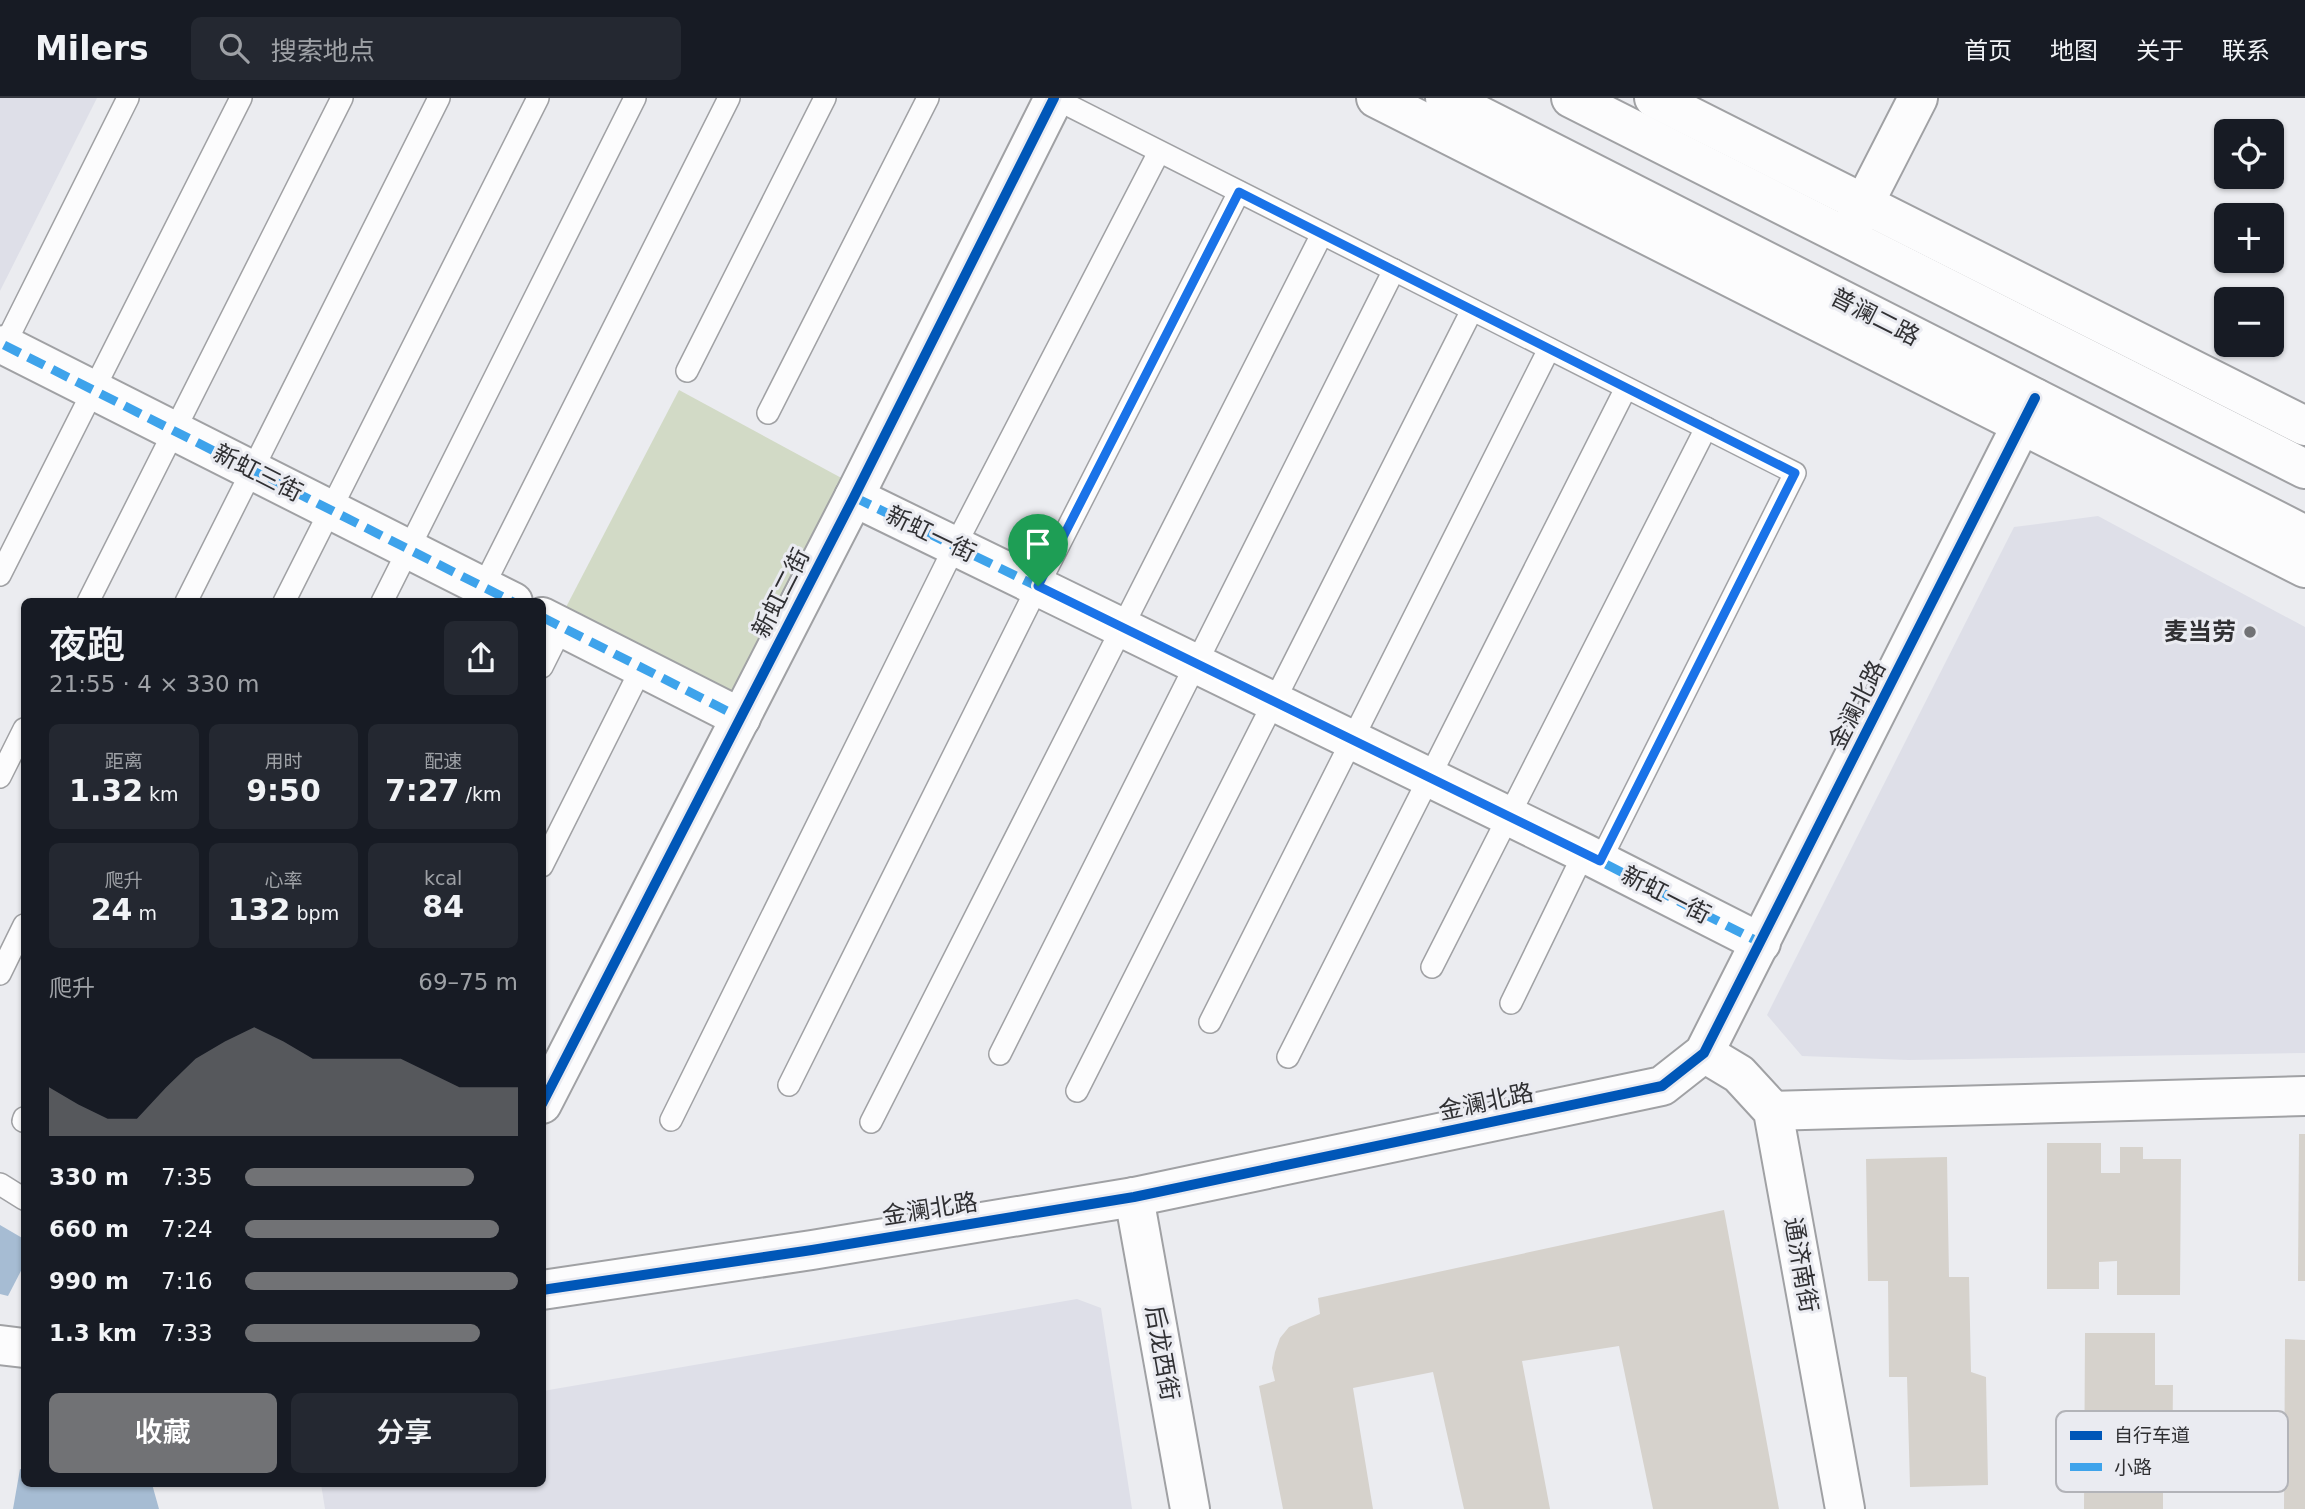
<!DOCTYPE html>
<html lang="zh">
<meta charset="utf-8">
<style>
:root{--surface:#171b24;--page:#242831;--text:#f1f3f6;--muted:#9ea1a6;--line:#363941;--accent:#717275}
body{margin:0;font-family:"DejaVu Sans","Noto Sans SC",sans-serif;background:var(--page);color:var(--text);height:100vh;display:flex;flex-direction:column;font-size:26px;white-space:nowrap}
*{box-sizing:border-box;margin:0}
p{font-size:23px;color:var(--muted)}
.icon{flex:none;width:38px;height:38px;fill:none;stroke:currentColor;stroke-width:2;stroke-linecap:round;stroke-linejoin:round}
.map{position:relative;flex:1;overflow:hidden}
.details{position:absolute;left:21px;top:500px;width:525px;height:889px;display:flex;flex-direction:column;background:var(--surface);border-radius:10px;box-shadow:0 2px 5px #0004}
.details>*{flex:none}
.fabs{position:absolute;left:2214px;top:21px;display:grid;gap:14px}
.fabs a{display:grid;place-items:center;width:70px;height:70px;border-radius:10px;background:var(--surface);box-shadow:0 2px 5px #0004;font-size:35px}
.pin{position:absolute;display:grid;place-items:center;width:60px;height:60px;color:#fff;margin:-72px -30px;border-radius:50% 50% 50% 0;rotate:-45deg;box-shadow:0 0 7px #0007}
.pin .icon{rotate:45deg}
.round{display:grid;place-items:center;flex:none;width:74px;height:74px;border-radius:10px;background:var(--page)}
.overview{display:flex;align-items:center;justify-content:space-between;height:119px;padding:0 28px}
h1{font-size:38px;font-weight:600;line-height:52px}
.figures{display:grid;grid-template-columns:repeat(3,1fr);gap:10px;height:119px;padding:7px 28px}
.figures div{display:grid;align-content:center;border-radius:10px;background:var(--page);text-align:center}
.figures b{font-size:30px;font-weight:600}
.figures small{font-size:19px;font-weight:400}
.figures p{font-size:19px}
.chart{height:196px;padding:14px 28px}
.chart p{display:flex;justify-content:space-between}
.chart svg{width:100%;height:126px;margin-top:7px;fill:var(--accent);opacity:.7}
.button{display:flex;gap:14px;margin-top:auto;padding:14px 28px}
.button a{flex:1;height:80px;border-radius:10px;background:var(--accent);color:#fff;font-size:28px;font-weight:600;line-height:80px;text-align:center}
.button a+a{background:var(--page);color:var(--text)}
ul{padding:0 28px;list-style:none;font-size:23px}
li{display:grid;grid-template-columns:112px 84px 1fr;align-items:center;height:52px}
li i{height:18px;border-radius:9px;background:var(--accent)}
header{display:flex;align-items:center;gap:42px;box-sizing:border-box;height:98px;padding:0 35px;background:var(--surface);border-bottom:2px solid var(--line)}
header strong{font-size:33px}
nav{display:flex;gap:38px;margin-inline-start:auto;font-size:24px}
.search{width:490px;height:63px;background:var(--page);display:flex;align-items:center;gap:18px;box-sizing:border-box;padding:0 24px;border-radius:10px;color:var(--muted);font-size:26px}
.map>svg:first-child{display:block}
.built{fill:#dedfe8}
.green{fill:#d2dac6}
.water{fill:#a6bcd3}
.building{fill:#d6d2cc}
.lines{fill:none;stroke-linecap:round;stroke-linejoin:round}
.lane-casing{stroke:#a0a1a4;stroke-width:24}
.street-casing{stroke:#a0a1a4;stroke-width:42}
.secondary-casing{stroke:#a0a1a4;stroke-width:42}
.lane{stroke:#fcfcfd;stroke-width:21}
.street{stroke:#fcfcfd;stroke-width:38}
.secondary{stroke:#fcfcfd;stroke-width:38}
.quiet{stroke:#3ea3eb;stroke-width:9;stroke-dasharray:18 9;stroke-linecap:butt}
.cycleway-casing{stroke:#eaebf1;stroke-width:15}
.cycleway{stroke:#0057b8;stroke-width:10}
.route-casing{stroke:#fff;stroke-width:14}
.route{stroke:#1a73e8;stroke-width:9}
.poi-dot{fill:#717275;stroke:#eaebf1;stroke-width:2.5}
.labels{text-anchor:middle;stroke-width:6;stroke-linejoin:round;paint-order:stroke}
.street-label{font-size:24px;fill:#303033;stroke:#eaebf1}
.poi-label{font-size:24px;font-weight:bold;fill:#303033;stroke:#eaebf1;text-anchor:end}
.key{fill:#eaebf1;stroke:#b2b3b8;stroke-width:2}
.key-label{font-size:19px;fill:#303033}
</style>
<header>
<strong>Milers</strong>
<div class="search"><svg class="icon" aria-label="search" viewBox="0 0 24 24"><circle cx="10" cy="10" r="6"/><path d="M15 15l6 6"/></svg>搜索地点</div>
<nav><a>首页</a><a>地图</a><a>关于</a><a>联系</a></nav>
</header>
<div class="map">
<svg width="2305" height="1411" viewBox="0 0 2305 1411">
<rect width="100%" height="100%" fill="#ebecf0"/>
<g class="built">
<path d="M0,0H97L0,193Z"/>
<path d="M2098,418L2305,529V955L1909,962L1802,958L1767,917L2014,429Z"/>
<path d="M1077,1201L1101,1210L1132,1411H325L321,1386H542L543,1293Z"/>
</g>
<path class="green" d="M679,292L847,383L738,602L564,513Z"/>
<g class="water">
<path d="M0,1127L24,1141V1167L8,1198L0,1196Z"/>
<path d="M20,1371L24,1372V1386H152L159,1411H13Z"/>
</g>
<g class="building">
<path d="M2299,1036H2305V1183H2298Z"/>
<path d="M2047,1045H2101V1075H2120V1049H2143V1061H2181L2180,1197H2117V1163L2099,1164V1191H2047Z"/>
<path d="M1947,1059L1949,1179H1969L1971,1274L1986,1279L1988,1387L1910,1389L1907,1279H1889L1888,1183H1868L1866,1061Z"/>
<path d="M1724,1112L1779,1411H1653L1619,1248L1522,1263L1550,1411H1464L1433,1274L1353,1290L1373,1411H1283L1259,1288L1275,1283L1272,1270L1275,1254L1280,1240L1289,1229L1320,1216L1318,1200Z"/>
<path d="M2085,1235H2155V1287H2173L2172,1379H2163V1411H2084Z"/>
<path d="M2285,1241L2305,1242V1411H2284Z"/>
</g>
<g class="lines">
<defs>
<g id="lane">
<path d="M1054,0L1795,375L1600,763"/>
<path d="M1,254L128,0"/>
<path d="M687,273L825,0"/>
<path d="M768,315L928,0"/>
<path d="M0,477L241,0"/>
<path d="M480,495L729,0"/>
<path d="M88,504L342,0"/>
<path d="M186,504L439,0"/>
<path d="M284,504L538,0"/>
<path d="M382,504L635,0"/>
<path d="M542,569L562,529"/>
<path d="M0,679L24,631"/>
<path d="M542,768L642,569"/>
<path d="M1432,869L1706,330"/>
<path d="M0,876L24,827"/>
<path d="M1511,905L1584,755"/>
<path d="M1210,924L1549,251"/>
<path d="M1000,956L1394,172"/>
<path d="M1288,959L1626,290"/>
<path d="M789,987L1038,488L1239,94"/>
<path d="M1077,993L1472,212"/>
<path d="M671,1022L955,448L1159,54"/>
<path d="M23,1023L24,1020"/>
<path d="M871,1024L1322,136"/>
<path d="M0,1086L24,1101"/>
</g>
<g id="street">
<path d="M4,247L513,504"/>
<path d="M854,399L1584,755L1761,845"/>
<path d="M542,519L741,620"/>
<path d="M1704,955L1739,976L1773,1013L1845,1411"/>
<path d="M542,1006L854,399L1054,0"/>
<path d="M1773,1013L2305,998"/>
</g>
<g id="secondary">
<path d="M1376,0L2305,470"/>
<path d="M1445,0L2305,437"/>
<path d="M1571,0L2305,371"/>
<path d="M1654,0L2305,328"/>
<path d="M1852,129L1918,0"/>
<path d="M1134,1099L1190,1411"/>
<path d="M542,1192L812,1152L1134,1099L1662,988L1704,955L2035,300"/>
<path d="M0,1247L24,1250"/>
</g>
</defs>
<use href="#lane" class="lane-casing"/>
<use href="#street" class="street-casing"/>
<use href="#secondary" class="secondary-casing"/>
<use href="#lane" class="lane"/>
<use href="#street" class="street"/>
<use href="#secondary" class="secondary"/>
<g class="quiet">
<path d="M4,247L513,504"/>
<path d="M854,399L1584,755L1761,845"/>
<path d="M542,519L741,620"/>
</g>
<defs>
<g id="cycleway">
<path d="M542,1006L854,399L1054,0"/>
<path d="M542,1192L812,1152L1134,1099L1662,988L1704,955L2035,300"/>
</g>
</defs>
<use href="#cycleway" class="cycleway-casing"/>
<use href="#cycleway" class="cycleway"/>
</g>
<g class="lines">
<defs>
<path id="route" d="M1239,94L1795,375L1600,763L1038,488Z"/>
</defs>
<use href="#route" class="route-casing"/>
<use href="#route" class="route"/>
</g>
<circle class="poi-dot" cx="2250" cy="534" r="7"/>
<g class="labels">
<g class="street-label">
<text transform="translate(1875 219) rotate(27)" y="8">普澜二路</text>
<text transform="translate(258 375) rotate(27)" y="8">新虹三街</text>
<text transform="translate(931 436) rotate(26)" y="8">新虹一街</text>
<text transform="translate(781 495) rotate(-63)" y="8">新虹二街</text>
<text transform="translate(1857 607) rotate(-63)" y="8">金澜北路</text>
<text transform="translate(1666 797) rotate(27)" y="8">新虹一街</text>
<text transform="translate(1486 1004) rotate(-12)" y="8">金澜北路</text>
<text transform="translate(930 1111) rotate(-9)" y="8">金澜北路</text>
<text transform="translate(1801 1167) rotate(80)" y="8">通济南街</text>
<text transform="translate(1162 1255) rotate(80)" y="8">后龙西街</text>
</g>
<g class="poi-label">
<text x="2236" y="542">麦当劳</text>
</g>
</g>
<rect x="2056" y="1313" width="232" height="81" rx="10" class="key"/>
<rect x="2070" y="1333" width="32" height="9" fill="#0057b8"/>
<rect x="2070" y="1365" width="32" height="8" fill="#3ea3eb"/>
<g class="key-label">
<text x="2114" y="1344">自行车道</text>
<text x="2114" y="1376">小路</text>
</g>
</svg>
<div class="fabs">
<a><svg class="icon" aria-label="locate" viewBox="0 0 24 24"><circle cx="12" cy="12" r="6"/><path d="M12 2v4M12 18v4M2 12h4M18 12h4"/></svg></a>
<a>+</a>
<a>−</a>
</div>
<div class="pin" style="left:1038px;top:488px;background:#1e9e55"><svg class="icon" aria-label="arrive" viewBox="0 0 24 24"><path d="M6 21V4h12l-3 4 3 4H6"/></svg></div>
<section class="details">
<div class="overview"><div><h1>夜跑</h1><p>21:55 · 4 × 330 m</p></div><a class="round"><svg class="icon" aria-label="share" viewBox="0 0 24 24"><path d="M12 15V3M7 8l5-5 5 5M5 13v7h14v-7"/></svg></a></div>
<div class="figures">
<div><p>距离</p><b>1.32<small> km</small></b></div>
<div><p>用时</p><b>9:50</b></div>
<div><p>配速</p><b>7:27<small> /km</small></b></div>
</div>
<div class="figures">
<div><p>爬升</p><b>24<small> m</small></b></div>
<div><p>心率</p><b>132<small> bpm</small></b></div>
<div><p>kcal</p><b>84</b></div>
</div>
<div class="chart"><p><span>爬升</span>69–75 m</p>
<svg viewBox="0 0 160 44" preserveAspectRatio="none"><path d="M0 44V27L10 33L20 38L30 38L40 27L50 17L60 11L70 6L80 11L90 17L100 17L110 17L120 17L130 22L140 27L150 27L160 27V44z"/></svg>
</div>
<ul>
<li><b>330 m</b>7:35<i style="width:84%"></i></li>
<li><b>660 m</b>7:24<i style="width:93%"></i></li>
<li><b>990 m</b>7:16<i style="width:100%"></i></li>
<li><b>1.3 km</b>7:33<i style="width:86%"></i></li>
</ul>
<div class="button"><a>收藏</a><a>分享</a></div>
</section>
</div>
